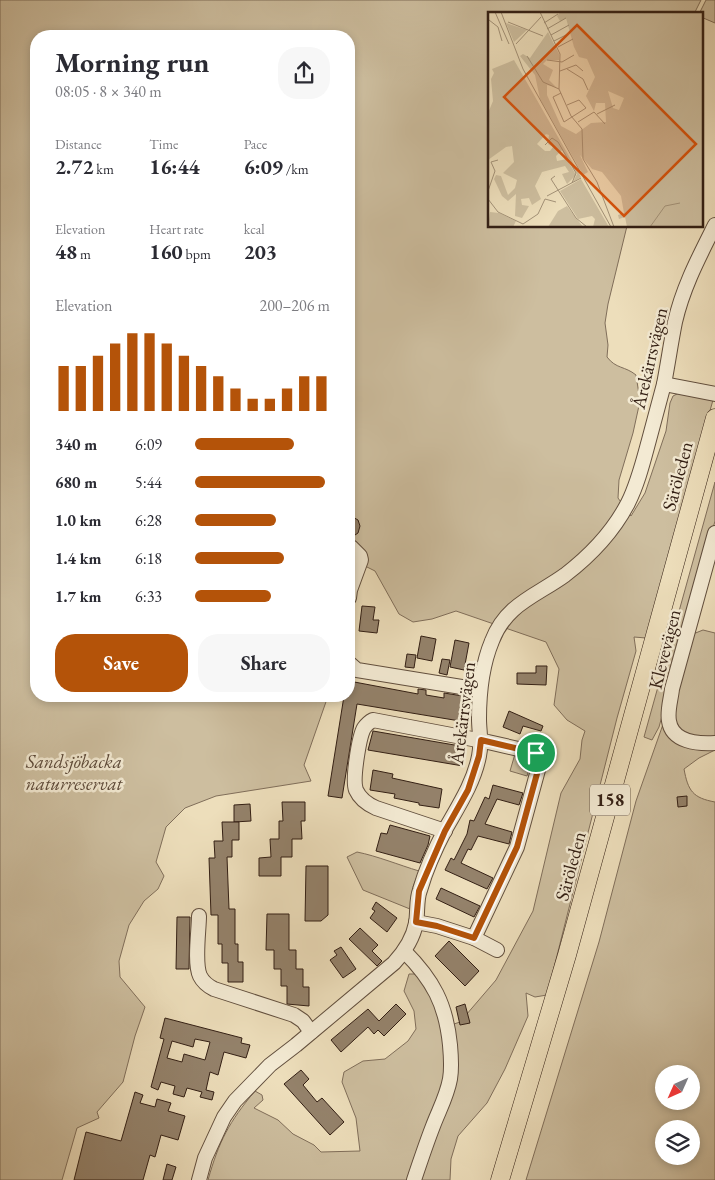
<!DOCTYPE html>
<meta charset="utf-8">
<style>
:root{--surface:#fff;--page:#f7f7f7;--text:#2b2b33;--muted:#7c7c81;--accent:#b45309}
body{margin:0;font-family:"EB Garamond",serif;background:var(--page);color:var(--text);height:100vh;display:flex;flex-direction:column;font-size:19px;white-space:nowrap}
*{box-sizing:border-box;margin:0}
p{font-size:16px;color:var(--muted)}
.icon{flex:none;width:28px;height:28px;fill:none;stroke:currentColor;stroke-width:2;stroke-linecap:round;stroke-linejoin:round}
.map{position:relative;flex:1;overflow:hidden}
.panel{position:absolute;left:30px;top:30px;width:325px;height:672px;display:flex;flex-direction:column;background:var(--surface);border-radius:20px;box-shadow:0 2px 8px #0003}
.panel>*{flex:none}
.needle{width:32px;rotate:225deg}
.controls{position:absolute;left:655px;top:1065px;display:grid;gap:10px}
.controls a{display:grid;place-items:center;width:45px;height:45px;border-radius:50%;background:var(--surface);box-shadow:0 2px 8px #0003;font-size:25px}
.pin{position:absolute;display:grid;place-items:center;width:42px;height:42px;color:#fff;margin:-21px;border:2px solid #fff;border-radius:50%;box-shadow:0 1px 5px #0007}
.round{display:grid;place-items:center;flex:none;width:52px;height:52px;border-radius:20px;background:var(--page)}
.head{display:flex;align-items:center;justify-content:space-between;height:85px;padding:0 25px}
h1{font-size:28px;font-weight:700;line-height:38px}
.metrics{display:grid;grid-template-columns:repeat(3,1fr);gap:8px;height:85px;padding:5px 25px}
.metrics div{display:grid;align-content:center}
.metrics b{font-size:21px;font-weight:700}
.metrics small{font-size:14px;font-weight:400}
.metrics p{font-size:14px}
.chart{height:140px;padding:10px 25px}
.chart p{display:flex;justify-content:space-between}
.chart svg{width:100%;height:90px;margin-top:5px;stroke:var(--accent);stroke-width:6}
.cta{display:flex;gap:10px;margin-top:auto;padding:10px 25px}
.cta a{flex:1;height:58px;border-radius:20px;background:var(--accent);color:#fff;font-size:20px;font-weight:700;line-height:58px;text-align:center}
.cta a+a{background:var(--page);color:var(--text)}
ul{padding:0 25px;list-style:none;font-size:16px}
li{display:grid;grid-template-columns:80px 60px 1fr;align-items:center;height:38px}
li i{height:12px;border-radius:6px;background:var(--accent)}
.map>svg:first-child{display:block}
.green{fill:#cdbe9f;stroke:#806e5a;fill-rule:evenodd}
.building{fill:#94826b;stroke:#331f14;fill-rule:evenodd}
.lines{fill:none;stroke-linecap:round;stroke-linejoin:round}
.minor-casing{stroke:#624f3e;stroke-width:16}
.major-casing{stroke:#331f14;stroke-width:19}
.minor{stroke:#f3ead3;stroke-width:14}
.major{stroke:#eddebb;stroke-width:18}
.route-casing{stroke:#fff;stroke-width:10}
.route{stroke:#b45309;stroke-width:6}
.labels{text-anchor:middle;stroke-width:5;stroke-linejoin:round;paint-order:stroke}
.shield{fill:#f3ead3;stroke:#6d5c4d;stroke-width:1}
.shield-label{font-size:18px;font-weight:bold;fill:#331f14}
.street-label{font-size:19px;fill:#331f14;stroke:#f3ead3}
.park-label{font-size:19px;font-style:italic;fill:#5a4737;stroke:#f3ead3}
.inset-road{fill:none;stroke:#a39278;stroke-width:1}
.view{fill:#d6530d;fill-opacity:0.15;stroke:#d6530d;stroke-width:2.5}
.inset-edge{fill:none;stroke:#331f14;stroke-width:2.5}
</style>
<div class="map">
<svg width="715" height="1180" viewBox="0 0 715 1180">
<rect width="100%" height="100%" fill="#eddebb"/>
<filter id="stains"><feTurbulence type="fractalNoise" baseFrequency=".004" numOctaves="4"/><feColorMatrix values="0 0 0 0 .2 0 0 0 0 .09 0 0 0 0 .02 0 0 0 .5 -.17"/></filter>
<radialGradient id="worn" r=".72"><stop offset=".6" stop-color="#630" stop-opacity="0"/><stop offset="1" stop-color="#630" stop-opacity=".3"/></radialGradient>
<g class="green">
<path d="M0,0H701L694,14H489V226H627L608,304L605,323L608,345L607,357C616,369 625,366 636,375L640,401L633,433L619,480L618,498L631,516L645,493L666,431L670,403L673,396L679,393L713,400L646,638L634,637L636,651L617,718L547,995L535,997L526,993L528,1016L505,1069L487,1103L458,1136L451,1159L450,1180H208C219,1141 229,1122 255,1091L262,1095L263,1100L254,1108L278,1120L293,1134L314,1145L321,1152L360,1151L356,1118L342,1082L344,1072L363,1061L385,1059L408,1041L416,1029L414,1011L404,991L409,974H418L428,983L442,1028L460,1022L496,980L533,911L561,793L580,759L582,740L585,731L567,720L554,705L559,669L546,642L456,611L432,619L413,622L399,614L375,571L349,558V36H36V696H171L172,698L173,696H280L291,701L295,696H328L304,765L311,781L216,796L185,808L166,827L156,862L164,876L158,889L144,901L129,925L119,961L120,977L145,1007L135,1036L123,1082L97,1112L99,1118L77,1128L62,1180H0Z"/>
<path d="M706,0H715V23L701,17V14H699Z"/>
<path d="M715,482V521L659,727L652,740L644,737Z"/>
<path d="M703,630L715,633V750L699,758L684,769C688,791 693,798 715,802V1180H526L599,942L636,801L679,679L693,634ZM664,1074H691V1101H664ZM664,1129H691V1156H664Z"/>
<path d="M515,754L532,759L527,776L510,771Z"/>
<path d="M357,852C377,856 399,865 419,871L413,887L410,909L363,890L347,857Z"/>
</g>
<g class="building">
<path d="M349,515L358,520L360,526L358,533L349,539Z"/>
<path d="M362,606L375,607L373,620H379L377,633L359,631Z"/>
<path d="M421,636L436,639L432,661L417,658Z"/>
<path d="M455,640L469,643L464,670L450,667Z"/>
<path d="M407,654L416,655L414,668L405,667Z"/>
<path d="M442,659L450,660L447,675L439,673Z"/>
<path d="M536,666H547L546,685L517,684V673H536Z"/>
<path d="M349,681L418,694V689L426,690V695L444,698V693L469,697L468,702H470L466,722L357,704L342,798L328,796L344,696H349Z"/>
<path d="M509,711L543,726L541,731L523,726L520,734L503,727Z"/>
<path d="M373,731L466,747L463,766L368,750Z"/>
<path d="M373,770L393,774L392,778L442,789L439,808L419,805V803L394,798L395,794L370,790Z"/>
<path d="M493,785L523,793L519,805L497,799L485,824L512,832L509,844L478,836L471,850L468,849L461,863L493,878L487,889L445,870L451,858L454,860L467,834L470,820L474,821L485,797L489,799Z"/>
<path d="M687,796V806L678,807L677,797Z"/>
<path d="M282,802H305V821H301L302,839H292V857H281V876H259V858L271,857L270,839H279V821H283Z"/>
<path d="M250,804L251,821L234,822V805Z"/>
<path d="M222,822H239V840H232V857H227L229,909H235V944H238V962H243V982H228V963H222V944H218V915H211L209,858H215L214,841H223Z"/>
<path d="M390,825L430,836L428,845L420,863L376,851L381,833L387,834Z"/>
<path d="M306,866H328V915L321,921H305Z"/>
<path d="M441,888L480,906L474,917L436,899Z"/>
<path d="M376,902L397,918L387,932L370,918L375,911L372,909Z"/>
<path d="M267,914H289V950H296V969H303V987H309V1006L287,1004V986H281V969H274V950H266Z"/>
<path d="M177,917H190L189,969H176Z"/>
<path d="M360,928L378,945L372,951L382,961L377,966L349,939Z"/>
<path d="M449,941L479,971L465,986L435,956Z"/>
<path d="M341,947L356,969L343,978L330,960L337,955L334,951Z"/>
<path d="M396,1004L406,1014L384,1036L378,1030L374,1034L368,1027L341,1052L331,1040L368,1009L379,1021Z"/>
<path d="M465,1004L470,1023L460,1025L456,1007Z"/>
<path d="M165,1018L242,1038L241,1043L250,1045L246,1058L224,1052L218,1075L210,1072L206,1090L214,1092L212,1100L200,1097L202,1092L187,1088L184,1097L173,1094L175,1086L161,1082L158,1090L151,1087L164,1039L160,1038ZM195,1039L210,1042L205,1060L184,1054L182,1062L167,1058L172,1041L193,1047Z"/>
<path d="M301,1070L309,1079L303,1085L317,1102L322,1098L344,1122L330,1135L284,1084Z"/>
<path d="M135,1092L143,1095L140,1103L155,1107L157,1099L171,1103L168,1111L185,1116L178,1140L161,1135L155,1157L150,1155L143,1180H74L86,1132L121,1141Z"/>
<path d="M167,1164L176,1167L172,1180H163Z"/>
</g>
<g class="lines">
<defs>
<g id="minor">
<path d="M664,384L715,394"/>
<path d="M715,533L672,689C671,699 667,711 669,721C672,742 698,744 715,743"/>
<path d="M349,598L350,590L361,560L360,556L351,547"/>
<path d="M349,663L357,670L480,690"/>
<path d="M199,916C199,930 194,963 200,976C203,982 208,986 214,989L294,1015L303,1021L311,1032"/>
<path d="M416,922L437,926L474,938L517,847L541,759L536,753L488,742L373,720C369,722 367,724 364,728C359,737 352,780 356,790C360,799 367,804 376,808L445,831"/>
<path d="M474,938L497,950"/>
<path d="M404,951C433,980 446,1004 450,1045C451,1056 452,1068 450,1079C447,1096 439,1110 433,1126C426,1144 420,1162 414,1180"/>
<path d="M199,1180L205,1158L224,1117L235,1101L270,1065L296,1045L394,963C405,951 413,939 416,923C418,912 416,900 420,890C426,869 436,847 446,828C459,805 474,782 479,756C482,743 479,731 479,719C479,692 482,665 492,641C506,604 536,596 565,575C591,555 613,532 628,503C638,483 643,462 649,440C654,421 659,403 664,384C668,363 671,342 675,322C683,287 699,257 715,225"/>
</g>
<path id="major" d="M500,1180L567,955L715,418"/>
</defs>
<use href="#minor" class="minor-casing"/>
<use href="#major" class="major-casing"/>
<use href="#minor" class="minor"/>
<use href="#major" class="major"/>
</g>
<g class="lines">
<defs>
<path id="route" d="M481,740L536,753L541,759L517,847L474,938L437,926L416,922L419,891L445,831L468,790L479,756Z"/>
</defs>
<use href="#route" class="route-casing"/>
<use href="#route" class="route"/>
</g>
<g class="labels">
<rect class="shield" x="590" y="784.5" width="40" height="31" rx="4"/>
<g class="shield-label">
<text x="610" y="806">158</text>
</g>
<g class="street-label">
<text transform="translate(649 358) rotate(-77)" y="7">Årekärrsvägen</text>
<text transform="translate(677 476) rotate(-75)" y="7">Säröleden</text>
<text transform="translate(664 649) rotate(-76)" y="7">Klevevägen</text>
<text transform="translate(462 713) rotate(-83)" y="7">Årekärrsvägen</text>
<text transform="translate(570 866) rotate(-75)" y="7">Säröleden</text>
</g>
<g class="park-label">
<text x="74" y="768">Sandsjöbacka<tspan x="74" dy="22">naturreservat</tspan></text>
</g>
</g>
<g transform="translate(488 12)">
<rect width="215" height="215" fill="#eddebb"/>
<path d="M72,0H215V215H139L137,205L131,207L130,203L136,201L133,184L114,160L104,157L92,143L100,160L95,163L52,87L47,63L32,44L35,42L42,46L60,20L71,42V48H59L55,52L65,58L61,68L68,75L59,73V83L73,114L88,122L103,111L118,110L117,91H108L106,99L98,84L107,65L99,47L91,45L86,35L78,6L72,9L69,4ZM120,79L136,86L131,98L125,96ZM18,11L39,18L26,30ZM26,48L93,165L85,170L89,162L74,138L68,144L69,149L79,147L88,163L79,172L74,162L81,160L77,154L54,160L47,174L53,187L44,193L41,186L33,187L34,193L41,194L34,206L27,204L28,182L20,189L14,184L6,167L8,163L13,164L20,183L27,176L29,168L15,161L26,150L24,134L18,135L0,148V101L5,89L3,67L6,61L4,57ZM58,122L61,123L60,132L65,135L62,139H57L49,132ZM93,167L121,215H105L107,207L104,204L90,207L72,179ZM79,194L95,215H60L70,199ZM2,200L11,201L28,209L25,215H0Z" fill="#cdbe9f" fill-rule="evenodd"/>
<path class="inset-road" d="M7,0L21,32M13,0L35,57L123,215M52,0L72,42L71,77L83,104L94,117L95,147L109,170L126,215M1,8L10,15L14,29M20,10L55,24M56,11L70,2M59,17L78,6M63,23L81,13M66,29L82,21M28,32L53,5M70,35L85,27M39,44L55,70L71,77M59,48L74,50L86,43M79,57L95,67L100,78M72,59L88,53L95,59M73,81L65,85L76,110L98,96L91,88L79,93M109,102L127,93M90,110L106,100L117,112M57,133L64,126L70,130L88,161L84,171M67,164L63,167L88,206L99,215M0,179L7,159L3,150L10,148M59,184L93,166M0,187L10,200L35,212L50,202L57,187L68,190M162,215L177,194L192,191"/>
<path class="view" d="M89,13L208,132L136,204L16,85Z"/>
<rect width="215" height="215" class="inset-edge"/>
</g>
<rect width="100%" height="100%" filter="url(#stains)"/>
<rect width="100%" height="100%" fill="url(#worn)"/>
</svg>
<div class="controls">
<a><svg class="needle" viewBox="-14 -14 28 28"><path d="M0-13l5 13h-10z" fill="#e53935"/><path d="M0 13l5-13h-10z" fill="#7c7c81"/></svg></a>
<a><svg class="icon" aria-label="layers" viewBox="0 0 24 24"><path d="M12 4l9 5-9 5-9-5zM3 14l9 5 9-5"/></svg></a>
</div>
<div class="pin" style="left:536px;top:753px;background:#1e9e55"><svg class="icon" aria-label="arrive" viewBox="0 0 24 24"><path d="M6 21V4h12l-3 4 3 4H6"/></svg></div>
<section class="panel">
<div class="head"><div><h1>Morning run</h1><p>08:05 · 8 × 340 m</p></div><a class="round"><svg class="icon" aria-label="share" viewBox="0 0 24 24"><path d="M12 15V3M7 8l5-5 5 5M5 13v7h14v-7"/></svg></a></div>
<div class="metrics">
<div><p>Distance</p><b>2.72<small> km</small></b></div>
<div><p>Time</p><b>16:44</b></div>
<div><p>Pace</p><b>6:09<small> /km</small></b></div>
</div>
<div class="metrics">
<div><p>Elevation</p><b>48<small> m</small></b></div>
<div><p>Heart rate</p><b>160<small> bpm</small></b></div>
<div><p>kcal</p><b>203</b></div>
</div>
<div class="chart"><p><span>Elevation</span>200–206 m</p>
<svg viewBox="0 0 160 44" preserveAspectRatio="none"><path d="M5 44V22M15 44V22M25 44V17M35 44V11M45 44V6M55 44V6M65 44V11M75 44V17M85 44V22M95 44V27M105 44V33M115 44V38M125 44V38M135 44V33M145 44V27M155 44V27"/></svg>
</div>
<ul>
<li><b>340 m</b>6:09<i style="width:73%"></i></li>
<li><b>680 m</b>5:44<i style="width:96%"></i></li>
<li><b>1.0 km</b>6:28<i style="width:60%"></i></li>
<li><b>1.4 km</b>6:18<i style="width:66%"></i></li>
<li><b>1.7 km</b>6:33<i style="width:56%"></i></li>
</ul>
<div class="cta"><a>Save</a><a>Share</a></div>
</section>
</div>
